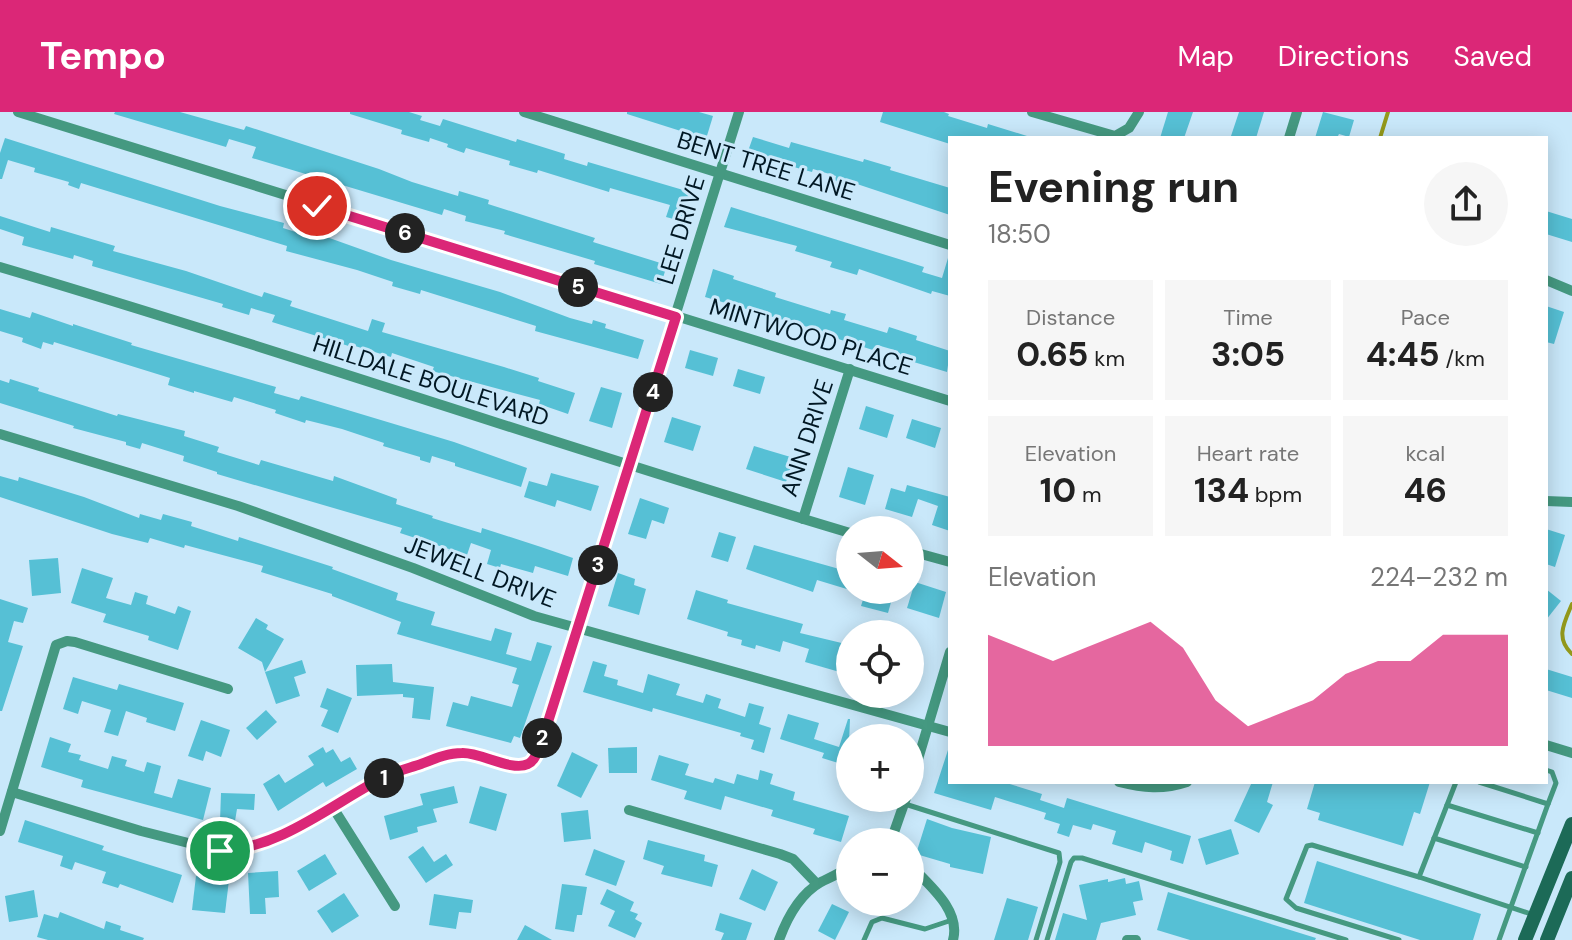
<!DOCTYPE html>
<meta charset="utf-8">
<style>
:root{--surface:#fff;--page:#f6f6f6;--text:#222;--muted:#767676;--accent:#db2777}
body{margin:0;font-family:"DM Sans",sans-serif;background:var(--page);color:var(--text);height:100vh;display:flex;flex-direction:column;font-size:30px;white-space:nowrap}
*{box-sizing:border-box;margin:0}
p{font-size:26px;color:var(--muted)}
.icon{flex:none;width:44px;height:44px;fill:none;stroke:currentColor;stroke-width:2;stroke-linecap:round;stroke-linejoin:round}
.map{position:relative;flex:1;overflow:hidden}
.drawer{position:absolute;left:948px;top:24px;width:600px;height:648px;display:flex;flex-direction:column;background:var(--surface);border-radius:0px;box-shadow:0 4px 20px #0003}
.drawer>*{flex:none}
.needle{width:52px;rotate:107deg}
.tools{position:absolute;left:836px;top:404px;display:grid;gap:16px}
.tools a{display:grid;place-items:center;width:88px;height:88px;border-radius:50%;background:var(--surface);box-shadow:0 4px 20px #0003;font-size:40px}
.pin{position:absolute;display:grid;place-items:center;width:68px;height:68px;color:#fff;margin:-34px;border:4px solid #fff;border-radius:50%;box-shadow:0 2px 8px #0007}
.km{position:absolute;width:40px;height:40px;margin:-20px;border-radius:50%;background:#222;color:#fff;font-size:22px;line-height:40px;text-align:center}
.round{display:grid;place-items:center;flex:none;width:84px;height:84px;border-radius:42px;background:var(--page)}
.head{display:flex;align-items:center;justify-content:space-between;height:136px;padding:0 40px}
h1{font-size:44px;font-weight:700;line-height:60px}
.metrics{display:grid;grid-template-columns:repeat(3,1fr);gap:12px;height:136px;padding:8px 40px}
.metrics div{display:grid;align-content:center;border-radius:0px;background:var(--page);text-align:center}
.metrics b{font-size:34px;font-weight:700}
.metrics small{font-size:22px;font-weight:400}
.metrics p{font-size:22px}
.chart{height:224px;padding:16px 40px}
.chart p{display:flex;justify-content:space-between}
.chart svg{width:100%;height:144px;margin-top:8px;fill:var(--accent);opacity:.7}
header{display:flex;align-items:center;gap:48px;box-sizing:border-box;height:112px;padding:0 40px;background:var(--accent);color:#fff}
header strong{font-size:38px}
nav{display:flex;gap:44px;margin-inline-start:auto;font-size:28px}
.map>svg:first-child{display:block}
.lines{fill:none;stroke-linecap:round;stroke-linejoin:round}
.stream{stroke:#93991b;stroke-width:4}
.building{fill:#56c0d5}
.lane{stroke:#459981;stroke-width:5}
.street{stroke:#459981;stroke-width:10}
.secondary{stroke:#1c6a57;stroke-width:14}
.route-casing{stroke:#fff;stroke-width:16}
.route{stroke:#db2777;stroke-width:10}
.labels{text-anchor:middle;stroke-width:6;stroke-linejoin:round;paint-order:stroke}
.street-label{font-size:24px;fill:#001723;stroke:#c9e8fa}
</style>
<header>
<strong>Tempo</strong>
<nav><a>Map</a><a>Directions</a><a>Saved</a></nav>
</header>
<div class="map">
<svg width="1572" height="828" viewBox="0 0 1572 828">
<rect width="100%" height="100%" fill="#c9e8fa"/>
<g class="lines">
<g class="stream">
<path d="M1380,26L1388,0"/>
<path d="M1572,492C1564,511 1555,526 1572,542"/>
</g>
</g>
<g class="building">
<path d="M115,0H180L244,18L246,14L379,57L412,70L458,84L459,79L489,88L488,92L595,126L593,130L667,153L661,172L594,152L595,149L504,122L505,119L465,109L466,104L444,97L442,103L252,46L256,35L229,27L226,35L114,2Z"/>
<path d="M350,0H409L422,4L420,8L440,14L443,7L516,30L517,27L565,42L564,47L587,54L588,50L690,80L681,109L666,105L670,93L610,76L609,80L538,58L537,61L509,53L510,49L466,36L464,41L447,35L448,32L430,26L429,30L401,22L402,18L350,2Z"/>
<path d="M627,0H699L713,4L706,27L627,2Z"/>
<path d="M883,0H944L949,2L948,4L987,16L988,12L1027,24V26H950V32L880,10Z"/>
<path d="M1168,0H1193L1184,26H1160Z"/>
<path d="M1239,0H1264L1256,26L1231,24Z"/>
<path d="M1323,0L1354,8L1349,25L1339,22L1337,26H1315Z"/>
<path d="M753,25L789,36L791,30L863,50L864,47L891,55L890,58L950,76V103L848,69L847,72L835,69L836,64L813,57L812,60L747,42Z"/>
<path d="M5,26L220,94L284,111L283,116L305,123L306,119L321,123L391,148L500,180L570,206L592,212L593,208L606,212L605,216L644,228L638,247L535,219L536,214L421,178L420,182L392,174L393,170L357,158L286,139L287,134L81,71L79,77L68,73L69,70L34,60L35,56L8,48L2,67H0V41Z"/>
<path d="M731,95L902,148L924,155L922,160L942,166L948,146L950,147V184L932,179L931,182L859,157L857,163L830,155L832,150L795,139L797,134L724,115Z"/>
<path d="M1546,99L1572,107V130L1546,122Z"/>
<path d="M0,104L50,120L51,115L115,134L113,139L186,159L262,185L264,180L292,189L290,194L368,219L372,207L385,211L382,220L504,255L539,266L538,269L575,281L568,302L539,292L540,288L432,259L434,255L392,241L391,245L355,234V236L272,210L275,203L251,196L249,203L222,195L223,192L92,154L93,149L74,143L73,147L22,133L24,125L0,117Z"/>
<path d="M713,157L734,164L733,167L776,181L775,185L830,202L831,198L846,202L844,208L887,221L889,215L917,224L916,228L950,239L947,260L897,245L898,239L877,233L876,239L810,218L811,216L705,185Z"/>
<path d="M1546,194L1564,200L1554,232L1546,230Z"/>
<path d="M0,197L30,206L32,200L73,214V212L132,231L131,233L276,275L274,281L299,288L301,284L454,330L527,356L521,375L455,354V351L432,344L430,351L420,348V345L383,334L384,331L342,317L306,308L305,311L275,301L276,298L234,285L232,290L194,279V281L168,273L170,266L54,230L53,233L43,230L41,237L22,230L23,226L0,219Z"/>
<path d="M690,238L718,246L713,264L685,256Z"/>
<path d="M738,257L765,265L760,282L733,274Z"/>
<path d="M10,267L39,276L38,279L117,304L118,302L185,319L184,324L219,335L217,340L259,353L261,348L333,369L334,364L397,387L396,392L433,404L432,406L481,421L482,416L541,435L573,446L568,464L535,454L533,461L501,452L500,456L487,452L491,438L471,431L465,449L447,443L449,437L400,421L402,416L217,362V360L183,349L184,344L142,331L140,337L126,333V330L73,316L74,314L0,291V268L9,271Z"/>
<path d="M601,275L622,281L612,316L589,309Z"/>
<path d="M866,294L894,303L887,326L859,317Z"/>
<path d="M672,305L701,314L693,339L664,330Z"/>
<path d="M912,307L941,316L935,336L906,326Z"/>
<path d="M754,334L794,346L786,370L746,357Z"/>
<path d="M848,355L874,363L865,393L839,385Z"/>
<path d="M551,361L599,374L591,399L557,388L555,395L524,385L529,369L547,374Z"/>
<path d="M0,364L18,369L19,365L84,385L139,406L140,402L161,408L163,402L192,410L191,414L238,429L239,425L333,455L332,457L398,481L396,488L435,500L431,513L491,529L495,516L512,521L506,542L531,549L537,530L552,534L520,626L514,624L511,631L446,614L453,590L468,594L471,584L512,595L519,573L512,571L517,556L397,522L401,510L332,484V482L261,460L263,454L185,433L184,436L150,426L148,431L112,422L0,385Z"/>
<path d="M907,373L950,385V419L932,413L938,394L918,387L912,405L885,397L891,376L905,380Z"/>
<path d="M640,386L669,396L664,412L652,408L646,427L628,422Z"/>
<path d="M1546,417L1565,423L1555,455L1546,452Z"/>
<path d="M719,420L736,425L728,450L711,445Z"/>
<path d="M754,433L850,460V478L817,468L813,480L746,457Z"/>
<path d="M58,446L61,481L32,484L29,448Z"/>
<path d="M82,456L113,466L106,486L131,493L135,480L148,484L146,492L175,502L178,494L191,499L178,538L148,528L149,524L103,510L106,502L71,491Z"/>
<path d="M618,461L635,467L634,473L646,477L639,503L608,494Z"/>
<path d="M915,470L946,480L939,506L907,496Z"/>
<path d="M1546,477L1561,489L1546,508Z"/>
<path d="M696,478L728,488L727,491L803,512L800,521L850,533V563L805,550L809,537L783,529L780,540L756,533L755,537L741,533L742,528L727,524L728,520L687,507Z"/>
<path d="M866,478H877L893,483L888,501L861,494Z"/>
<path d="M0,487L28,496L23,511L14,509L8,530L23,534L2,599H0Z"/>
<path d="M256,506L268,513L266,517L284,527L265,560L262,550L238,536Z"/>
<path d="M302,548L306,561L294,565L300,584L276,592L265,560Z"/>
<path d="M593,549L607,553L604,564L618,568L617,573L643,581L648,562L680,572L676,583L703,591L706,582L721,587L718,596L745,605L749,591L764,595L759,612L771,616L764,641L751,637L754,628L740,624L741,621L653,596L652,600L583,580Z"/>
<path d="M392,552L393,570L434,575L430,608L412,606L414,586L403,585V582L357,584L356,553Z"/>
<path d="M1546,557L1572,565V586L1546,578Z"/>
<path d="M73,565L117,578L119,572L184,591L175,619L146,610L147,606L126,599L118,624L104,620L111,598L82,589L78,602L63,597Z"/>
<path d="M327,576L352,586L338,621L321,614L328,598L320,595Z"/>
<path d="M266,598L277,610L257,628L246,616Z"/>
<path d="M788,602L819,611L814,627L839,635L848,607H850L848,654L822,646L824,641L780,627Z"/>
<path d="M201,608L230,618L221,645L206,639L203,649L188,644Z"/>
<path d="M50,625L71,632L68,640L81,643L79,648L108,657L112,644L127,648L125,654L144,660L147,650L161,654L154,681L172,686L178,667L211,676L203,708L81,675L83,668L41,655Z"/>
<path d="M323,635L326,641L333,637L341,650L350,645L357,657L326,675L323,670L278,699L263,672L279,662L285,671L314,653L308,644Z"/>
<path d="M637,635V661H609L608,636Z"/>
<path d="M948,638H950V670H1003L1042,682L1040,688L1064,696L1067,686L1191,724L1183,752L1170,748L1172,739L1145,730L1142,741L1112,732L1116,719L1093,712L1091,718L1073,713L1069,725L1057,721L1060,712L1044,707L1046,701L995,685L991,698L934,681Z"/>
<path d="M572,640L598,653L581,686L557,674Z"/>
<path d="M659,643L689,652L685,663L713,671L715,666L734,672L737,662L758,668L760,658L773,662L770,672L795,680L793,688L849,704L841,730L813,722L815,717L771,704L773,698L725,684L721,698L684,687L687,679L651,668Z"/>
<path d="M1252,670H1273L1267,690L1273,693L1259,721L1234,709Z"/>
<path d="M1315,670H1430L1420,702L1414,700L1403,734L1318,708L1320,701L1307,697Z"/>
<path d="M454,674L458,691L433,697L437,710L417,715L418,720L390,728L384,704L423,693L420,682Z"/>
<path d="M480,674L507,682L496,719L469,711Z"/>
<path d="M221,681L255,682L254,698L237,697L235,709H220Z"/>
<path d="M588,698L591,727L564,730L561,701Z"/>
<path d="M927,707L952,716L991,725L983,762L950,755V752L916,742Z"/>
<path d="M25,708L104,734L102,738L182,763L173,791L120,772L118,776L102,771L106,760L75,750L72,758L60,754L63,744L18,730Z"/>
<path d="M1231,717L1239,742L1206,753L1198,727Z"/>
<path d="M648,728L705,743L704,749L718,753L712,775L661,762L664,754L643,747Z"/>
<path d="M423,734L434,750L446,742L453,753L426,771L408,745Z"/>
<path d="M594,737L625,749L616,774L585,763Z"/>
<path d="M325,742L337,762L309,779L297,759Z"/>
<path d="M1317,749L1481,802L1473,828H1420L1304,791Z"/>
<path d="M752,757L778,770L765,799L739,787Z"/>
<path d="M278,759L279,785L265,786L266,802H250L248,761Z"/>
<path d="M196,764L229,768L225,801L192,798Z"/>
<path d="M1125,766L1126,772L1139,769L1143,788L1133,790L1136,803L1101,811L1096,828H1055L1063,801L1087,808L1079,773L1108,767V770Z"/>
<path d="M562,772L587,775L582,803H577L574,820L555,817Z"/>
<path d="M607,777L634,790L630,799L638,802L635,807L642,811L635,826L608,814L615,799L600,792Z"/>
<path d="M34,778L38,805L9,810L5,784Z"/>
<path d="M1168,780L1316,826L1315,828H1190L1157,818Z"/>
<path d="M344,781L359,804L332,821L317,799Z"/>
<path d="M434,782L473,788L471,801L459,800L456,817L429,813Z"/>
<path d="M1007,786L1038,795L1028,828H994Z"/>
<path d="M832,792L849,800L835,828L818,819Z"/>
<path d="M60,800L104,817L106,809L121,814L120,818L144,826L143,828H48L37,825L44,802L58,806Z"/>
<path d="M720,801L752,811L746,828H721L724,821L715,818Z"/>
<path d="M525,813L552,828H517Z"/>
</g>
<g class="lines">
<g class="lane">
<path d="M1546,658L1552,660L1556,671L1548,692"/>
<path d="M1456,670L1419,765L1534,803"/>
<path d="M1479,670L1548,692L1499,828"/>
<path d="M905,692L1059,741L1060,750L1036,828"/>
<path d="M1447,693L1538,721"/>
<path d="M1434,726L1526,755"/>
<path d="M864,828L872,810L882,806L925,817L952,808"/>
<path d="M1047,828L1071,750L1074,746H1082L1346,828"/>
<path d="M1399,828L1296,796L1286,787L1307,734L1312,733L1419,765"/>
</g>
<g class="street">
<path d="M18,0L950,289"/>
<path d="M524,0L950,133"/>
<path d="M1032,0L1115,24L1129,16L1139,0"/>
<path d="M1289,26L1297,0"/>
<path d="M0,155C285,239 565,336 850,421"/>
<path d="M1546,168L1572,179"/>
<path d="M0,322L238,394L413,456L534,504L950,620"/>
<path d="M1546,389L1572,390"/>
<path d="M803,407L850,257"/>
<path d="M910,439L950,450"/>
<path d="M1546,633L1572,641"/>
<path d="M1119,670C1143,676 1163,678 1187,670"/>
<path d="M910,674L950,540"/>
<path d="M12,680L141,719L220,739L244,738L299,715L389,663L440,645L463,640L518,654L527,653L533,648L541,632L739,0"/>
<path d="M332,694L395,794"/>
<path d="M629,698L780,742L793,747L817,772"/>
<path d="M0,719L56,533L67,529L75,530L228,577"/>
<path d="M893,730L892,726L906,686"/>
<path d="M910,753C929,773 961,798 953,828"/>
<path d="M779,828C787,806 800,782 821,770C831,765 841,761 850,754"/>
<path d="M1127,828H1136"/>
</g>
<g class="secondary">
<path d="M1525,828L1572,712"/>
<path d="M1547,828L1572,766"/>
</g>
</g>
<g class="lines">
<defs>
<path id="route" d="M220,739C282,736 333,691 386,664C397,659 409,656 421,652C434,647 448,641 462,641C480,640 512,660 528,652C535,649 538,638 541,632L676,205L317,94"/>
</defs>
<use href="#route" class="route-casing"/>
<use href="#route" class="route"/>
</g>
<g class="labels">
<g class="street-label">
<text transform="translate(766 54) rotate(17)" y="8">BENT TREE LANE</text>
<text transform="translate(681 118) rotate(-73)" y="8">LEE DRIVE</text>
<text transform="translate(811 225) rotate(17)" y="8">MINTWOOD PLACE</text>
<text transform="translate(431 269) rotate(18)" y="8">HILLDALE BOULEVARD</text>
<text transform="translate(807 326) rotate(-72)" y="8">ANN DRIVE</text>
<text transform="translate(480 460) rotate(21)" y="8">JEWELL DRIVE</text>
</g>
</g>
</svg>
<div class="tools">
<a><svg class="needle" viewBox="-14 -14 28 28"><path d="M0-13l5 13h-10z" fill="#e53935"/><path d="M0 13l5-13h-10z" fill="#767676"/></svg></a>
<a><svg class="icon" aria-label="locate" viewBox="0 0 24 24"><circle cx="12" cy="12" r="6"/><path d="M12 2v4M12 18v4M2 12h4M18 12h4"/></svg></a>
<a>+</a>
<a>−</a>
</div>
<div class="pin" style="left:220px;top:739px;background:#1e9e55"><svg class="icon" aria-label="arrive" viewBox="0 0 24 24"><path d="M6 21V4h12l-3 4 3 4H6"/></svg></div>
<div class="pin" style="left:317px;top:94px;background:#d93025"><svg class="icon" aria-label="check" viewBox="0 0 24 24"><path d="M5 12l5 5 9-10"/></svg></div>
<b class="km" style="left:384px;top:666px">1</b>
<b class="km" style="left:542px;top:626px">2</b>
<b class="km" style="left:598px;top:453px">3</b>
<b class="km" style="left:653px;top:280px">4</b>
<b class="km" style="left:578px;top:175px">5</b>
<b class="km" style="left:405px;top:121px">6</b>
<section class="drawer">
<div class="head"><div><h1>Evening run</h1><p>18:50</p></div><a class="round"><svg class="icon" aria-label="share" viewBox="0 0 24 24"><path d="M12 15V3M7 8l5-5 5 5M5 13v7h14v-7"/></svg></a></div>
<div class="metrics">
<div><p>Distance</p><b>0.65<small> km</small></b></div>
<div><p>Time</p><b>3:05</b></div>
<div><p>Pace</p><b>4:45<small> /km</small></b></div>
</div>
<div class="metrics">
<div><p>Elevation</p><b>10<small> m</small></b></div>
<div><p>Heart rate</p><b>134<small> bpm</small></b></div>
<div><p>kcal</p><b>46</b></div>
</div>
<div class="chart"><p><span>Elevation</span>224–232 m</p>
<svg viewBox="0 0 160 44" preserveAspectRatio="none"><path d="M0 44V10L10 14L20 18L30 14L40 10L50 6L60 14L70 30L80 38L90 34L100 30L110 22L120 18L130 18L140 10L150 10L160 10V44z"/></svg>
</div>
</section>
</div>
